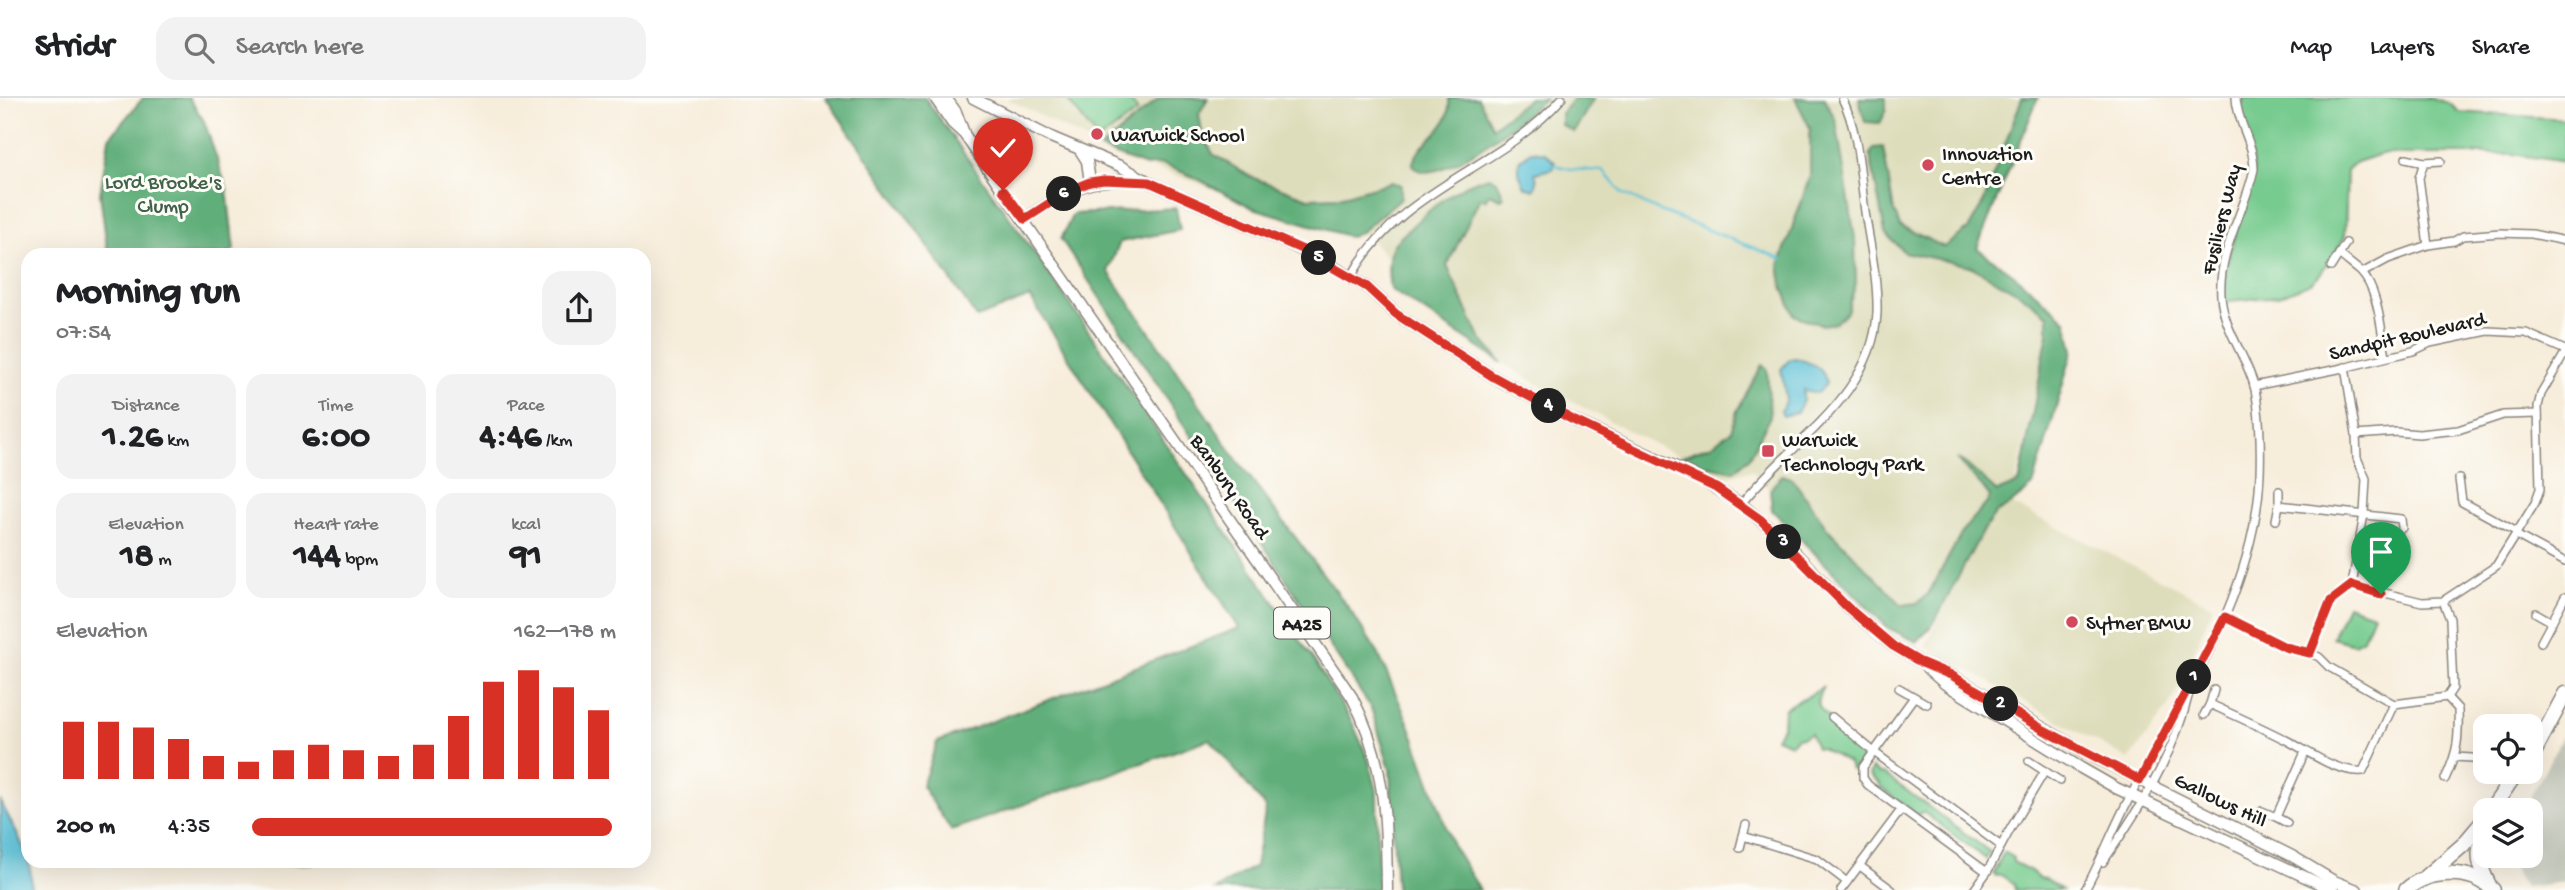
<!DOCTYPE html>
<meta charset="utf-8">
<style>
:root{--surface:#fff;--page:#f2f2f2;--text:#202124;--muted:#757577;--line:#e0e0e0;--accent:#d93025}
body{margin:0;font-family:"Gochi Hand",sans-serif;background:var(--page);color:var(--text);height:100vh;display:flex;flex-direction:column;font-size:26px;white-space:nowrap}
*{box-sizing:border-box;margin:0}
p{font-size:23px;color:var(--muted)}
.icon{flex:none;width:38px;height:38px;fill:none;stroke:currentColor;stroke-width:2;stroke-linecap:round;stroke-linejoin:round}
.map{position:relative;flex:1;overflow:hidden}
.details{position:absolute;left:21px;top:150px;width:630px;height:620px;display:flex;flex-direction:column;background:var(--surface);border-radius:21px;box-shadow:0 7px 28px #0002}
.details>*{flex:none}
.buttons{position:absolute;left:2473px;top:616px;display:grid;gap:14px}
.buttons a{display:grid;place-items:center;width:70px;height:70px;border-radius:14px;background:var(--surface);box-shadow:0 7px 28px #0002;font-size:35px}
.pin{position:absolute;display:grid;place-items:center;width:60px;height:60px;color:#fff;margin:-72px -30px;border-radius:50% 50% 50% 0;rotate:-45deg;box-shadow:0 0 7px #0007}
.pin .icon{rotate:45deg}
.km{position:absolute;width:35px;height:35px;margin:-18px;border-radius:50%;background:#222;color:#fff;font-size:19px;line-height:35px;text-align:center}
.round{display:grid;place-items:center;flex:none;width:74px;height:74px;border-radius:21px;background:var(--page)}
.headline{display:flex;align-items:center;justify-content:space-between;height:119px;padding:0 35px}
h1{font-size:38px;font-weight:700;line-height:52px}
.metrics{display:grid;grid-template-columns:repeat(3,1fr);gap:10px;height:119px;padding:7px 35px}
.metrics div{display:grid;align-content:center;border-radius:18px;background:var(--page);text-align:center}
.metrics b{font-size:35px;font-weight:700}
.metrics small{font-size:19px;font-weight:400}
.metrics p{font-size:19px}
.chart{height:196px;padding:14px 35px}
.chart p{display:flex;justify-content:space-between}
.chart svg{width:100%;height:126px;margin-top:7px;stroke:var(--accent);stroke-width:6}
ul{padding:0 35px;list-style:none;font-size:23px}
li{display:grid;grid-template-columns:112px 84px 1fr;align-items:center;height:52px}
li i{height:18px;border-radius:9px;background:var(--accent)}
header{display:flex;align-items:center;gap:42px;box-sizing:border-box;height:98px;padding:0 35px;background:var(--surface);border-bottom:2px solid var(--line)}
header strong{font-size:33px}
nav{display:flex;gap:38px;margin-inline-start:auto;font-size:24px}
.search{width:490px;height:63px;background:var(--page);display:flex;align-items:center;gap:18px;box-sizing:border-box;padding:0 24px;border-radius:21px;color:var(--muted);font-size:26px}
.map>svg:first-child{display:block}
.built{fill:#deddbb}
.industrial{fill:#c3c6b9}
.green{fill:#77cb8f;stroke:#4a7456;stroke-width:2}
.forest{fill:#61af7a;stroke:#3e664b;stroke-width:2}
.water{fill:#59bfd6;stroke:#3a6e79;stroke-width:2}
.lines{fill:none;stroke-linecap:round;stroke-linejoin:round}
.stream{stroke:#59bfd6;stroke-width:2.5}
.street-casing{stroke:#8a847c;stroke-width:10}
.secondary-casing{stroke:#8a847c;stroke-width:13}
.primary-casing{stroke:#8a847c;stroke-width:13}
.highway-casing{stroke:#8a847c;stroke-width:17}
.street{stroke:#fff;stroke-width:7}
.secondary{stroke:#fff;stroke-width:10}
.primary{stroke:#fff;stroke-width:10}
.highway{stroke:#fff;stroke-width:14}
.route-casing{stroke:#fff;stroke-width:14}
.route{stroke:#d93025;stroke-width:9}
.poi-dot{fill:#d1495b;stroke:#fdfcf7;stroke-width:2.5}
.labels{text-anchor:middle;stroke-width:6;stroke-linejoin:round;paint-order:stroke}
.shield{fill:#fdfcf7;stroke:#605f5e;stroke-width:2}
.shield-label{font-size:19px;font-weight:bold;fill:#1c1c1c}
.poi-label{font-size:21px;fill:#1c1c1c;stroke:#fdfcf7;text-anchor:start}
.park-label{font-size:21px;fill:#40624a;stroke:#fdfcf7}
.street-label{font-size:21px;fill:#1c1c1c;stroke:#fdfcf7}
</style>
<header>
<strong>Stridr</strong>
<div class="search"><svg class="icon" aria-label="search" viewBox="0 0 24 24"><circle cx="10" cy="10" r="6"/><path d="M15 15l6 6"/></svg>Search here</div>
<nav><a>Map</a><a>Layers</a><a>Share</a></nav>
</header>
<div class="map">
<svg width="2565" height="792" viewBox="0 0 2565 792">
<rect width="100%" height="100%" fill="#fdfcf7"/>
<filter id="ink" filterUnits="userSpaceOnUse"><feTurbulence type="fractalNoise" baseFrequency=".0143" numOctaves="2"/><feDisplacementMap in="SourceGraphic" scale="14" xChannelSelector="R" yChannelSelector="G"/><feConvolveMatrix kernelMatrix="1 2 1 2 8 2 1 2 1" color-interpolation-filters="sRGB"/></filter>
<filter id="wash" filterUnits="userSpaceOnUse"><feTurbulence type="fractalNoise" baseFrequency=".00686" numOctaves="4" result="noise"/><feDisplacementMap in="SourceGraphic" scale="28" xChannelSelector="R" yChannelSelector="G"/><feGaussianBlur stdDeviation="1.57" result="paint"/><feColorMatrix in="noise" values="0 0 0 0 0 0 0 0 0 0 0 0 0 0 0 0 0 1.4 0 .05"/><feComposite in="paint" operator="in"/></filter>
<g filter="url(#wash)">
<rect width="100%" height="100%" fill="#f7eddb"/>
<g class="built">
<path d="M1006,0H2038L1970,168L2047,216L2049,227L2014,391L1975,430L1913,530L1751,372L1726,379L1660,349L1536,285L1502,265L1480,240L1463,202L1400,173L1362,132L1338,135L1110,54Z"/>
<path d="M2011,406L2213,508L2174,600L2129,662L1925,548L1982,434L1996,415Z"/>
</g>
<path class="industrial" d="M2565,634V784L2524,789L2506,758H2530V712H2523Z"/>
<g class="green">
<path d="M1066,0H1128L1138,13L1099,42Z"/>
<path d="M2236,0H2428L2450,6L2459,14L2565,21V64L2512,56H2381L2356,64L2347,72L2345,139L2320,176L2311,185L2278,198L2222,204L2221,185L2254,71Z"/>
<path d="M2347,507L2373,516L2363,541L2354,546L2332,540Z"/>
<path d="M1823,588C1807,618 1836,614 1838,635L1850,646H1855L1866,654L1856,673L1851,672L1849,665L1821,650H1816L1810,635L1803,639L1796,640L1791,646L1776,640L1783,627L1784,612C1797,599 1809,602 1823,588Z"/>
<path d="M1872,670L1879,676H1884L1990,754L1986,761L1923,714L1917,717L1880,689V686L1869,677Z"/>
<path d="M2004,754L2013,759V764L2031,773L2038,780L2046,781L2062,792H2015L2014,786L2001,777L1997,778L1993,776Z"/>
</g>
<g class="forest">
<path d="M143,0H189L204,23L227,91L234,152L225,157H108L100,96L109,40Z"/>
<path d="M826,0H925L1064,197L1313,561L1352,624L1368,660L1377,693L1378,792H1215L1255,768L1266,710L1210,641L951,732L922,688L937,644L1239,530L1030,199L977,220Z"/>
<path d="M1159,0H1208L1199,16L1202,35L1213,56L1251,79L1308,100L1339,99L1391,84L1401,87V100L1361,134L1351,139L1253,110L1194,79L1162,66L1145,68L1100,51Z"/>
<path d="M1449,0H1478L1493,29L1529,0H1545C1526,19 1447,81 1421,73C1417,72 1415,69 1412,67C1421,38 1452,36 1449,0Z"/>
<path d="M1574,0H1594L1574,34L1561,27V15Z"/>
<path d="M1795,0H1825L1836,23L1855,140L1856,185L1847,214L1835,225L1821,227L1794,217L1782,186L1779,168L1810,78V30Z"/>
<path d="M1859,0H1886V14L1880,25L1865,24Z"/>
<path d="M2022,0H2038L1977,150L2018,180L2066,222L2073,252L2033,388L2011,406L1996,415L1982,434L1934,525L1917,544L1888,530L1772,412L1770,392L1782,377L1792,380L1828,431L1902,507L1917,505L1928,496L1964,431L1987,405L1990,398L1957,361L1965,365L1997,394L2019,385L2048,235V217L2021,197L1970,168L1904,154L1885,135L1870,57L1874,50L1883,49L1894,113L1900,128L1944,149L1969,130L1984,103Z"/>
<path d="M1489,79L1497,83L1504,99L1501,101L1489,96L1485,102L1480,100L1447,168L1480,240L1502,265L1390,191C1388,178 1386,160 1393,148C1395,144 1401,139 1404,136C1428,112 1456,87 1489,79Z"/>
<path d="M1176,110L1180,132L1120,144L1108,173L1237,362L1348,509L1378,555L1409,626L1453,748L1480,792H1396L1390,671L1371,610L1061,141L1073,116Z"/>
<path d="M1762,267L1767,271L1770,318L1750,359L1734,373L1703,367L1682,358L1712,347L1731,333L1737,313Z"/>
<path d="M209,763H362L223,769Z"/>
</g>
<g class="water">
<path d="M1531,53L1545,55L1555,64L1553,71L1535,75L1537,83L1534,92L1525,89L1519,75V63Z"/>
<path d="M1796,260C1809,265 1825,268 1826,286L1818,295L1803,292V303L1797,314L1783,318L1781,313L1786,300L1781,271L1790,261Z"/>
<path d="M0,702C13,730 35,761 31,792H0Z"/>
</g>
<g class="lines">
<path class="stream" d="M1554,67L1572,71L1603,73L1622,95L1655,111L1782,161"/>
</g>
</g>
<g filter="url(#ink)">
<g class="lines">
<defs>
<g id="street">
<path d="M2406,60L2424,64"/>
<path d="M2346,145L2339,156C2346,162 2354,168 2361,174C2379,193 2381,233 2386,258"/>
<path d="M2428,147L2419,80L2424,64L2441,63"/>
<path d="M2331,169L2339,156"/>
<path d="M2362,175L2388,161L2428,147L2454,143L2463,138L2500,135L2532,136L2565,143"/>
<path d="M1351,179C1401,88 1500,72 1562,0"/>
<path d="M2345,269L2356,337L2357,360L2366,381L2364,416L2352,487"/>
<path d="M2254,288L2343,270L2413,253L2430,245L2488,233L2526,235L2565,252"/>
<path d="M2356,337L2396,334L2419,336L2458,332L2503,317L2538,316"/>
<path d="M2459,381L2462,404L2517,434"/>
<path d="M2279,393V407L2401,421L2402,430"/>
<path d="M1741,406C1788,346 1873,299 1877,215C1878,182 1870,147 1865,114C1860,77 1859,34 1842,0"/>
<path d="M2276,422L2279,407"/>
<path d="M2516,437L2565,464"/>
<path d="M2443,503L2450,521L2453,590L2447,599L2394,606L2329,569L2319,559L2310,555L2331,503L2352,487L2422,504L2443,503L2496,468L2535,405L2540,391L2538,308L2541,296L2565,255"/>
<path d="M2536,515L2552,524"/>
<path d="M2225,519L2285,549L2310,555"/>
<path d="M2541,544L2565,499"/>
<path d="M1899,590L1927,606"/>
<path d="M2214,592L2210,606C2236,618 2263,630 2288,643C2311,655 2337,675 2363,673L2394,606"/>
<path d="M1914,599L1863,669V680L1868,687L1987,774"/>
<path d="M2204,617L2210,606"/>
<path d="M1832,619L1874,654L2001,748"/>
<path d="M2455,659L2472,660"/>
<path d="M2029,663L2060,683"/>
<path d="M2445,681C2458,653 2459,642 2458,611L2447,599"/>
<path d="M2262,713L2276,719"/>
<path d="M2287,725L2276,719L2305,654"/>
<path d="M1746,727L1743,738L1817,761L1847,784"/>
<path d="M1740,750L1743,738"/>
<path d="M2103,764C2138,713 2175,656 2189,595"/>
<path d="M1860,768L1892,792"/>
<path d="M1841,792L1901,712"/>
<path d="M1974,792L1987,774L2012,728L2045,673"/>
<path d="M2085,792C2102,761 2114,728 2131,697C2185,597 2256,492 2260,376C2261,350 2260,312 2254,287C2245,256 2223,230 2221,198C2218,152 2245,114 2254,71C2254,45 2237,25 2236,0"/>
</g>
<g id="secondary">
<path d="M973,0L1046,37L1120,68L1149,84L1285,144L1329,166L1367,189L1396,216L1492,278L1573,322L1693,377L1741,406L1778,437L1847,509L1893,548L1920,564L1951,577L2088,656L2292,758L2334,783L2357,792"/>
<path d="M1080,52L1087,63L1090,84"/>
<path d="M1025,121C1069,92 1087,78 1143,83"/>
<path d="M1927,570L1945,586L2081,670L2116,690L2333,792"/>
</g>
<g id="primary">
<path d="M935,0L952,25L964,36L1352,599C1386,664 1386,721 1387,792"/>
<path d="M946,0L956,14L964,35"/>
</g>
<g id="highway">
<path d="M2530,662L2565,596"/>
<path d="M2491,712L2517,674"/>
<path d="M2485,736C2475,754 2480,770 2489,787"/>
<path d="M2425,780L2463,747L2485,721"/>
<path d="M2406,792C2428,771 2472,770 2493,792"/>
</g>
</defs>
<use href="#street" class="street-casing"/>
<use href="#secondary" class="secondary-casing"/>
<use href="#primary" class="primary-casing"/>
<use href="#highway" class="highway-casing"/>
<use href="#street" class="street"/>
<use href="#secondary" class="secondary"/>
<use href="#primary" class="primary"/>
<use href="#highway" class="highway"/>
</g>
</g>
<g class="lines" filter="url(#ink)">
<defs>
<path id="route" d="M1003,92L1025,121L1070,92L1090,84L1104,82L1149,84L1301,151L1367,189L1396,216L1492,278L1573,322L1716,390L1761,422L1847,509L1893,548L1920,564L1951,577L2044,632L2140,682L2225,519L2285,549L2310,555L2331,503L2352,487L2381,496"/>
</defs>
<use href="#route" class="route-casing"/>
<use href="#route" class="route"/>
</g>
<g class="poi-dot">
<circle cx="1097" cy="36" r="7"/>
<circle cx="1928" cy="67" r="7"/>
<rect x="1761" y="346" width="14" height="14" rx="3.5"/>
<circle cx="2072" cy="524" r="7"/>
</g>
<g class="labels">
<rect class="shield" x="1274" y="509.5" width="56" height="31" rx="5"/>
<g class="shield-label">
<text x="1302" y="532">A425</text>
</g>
<g class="poi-label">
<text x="1111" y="43">Warwick School</text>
<text x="1942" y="62">Innovation<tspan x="1942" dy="24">Centre</tspan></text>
<text x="1782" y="348">Warwick<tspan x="1782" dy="24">Technology Park</tspan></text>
<text x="2086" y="531">Sytner BMW</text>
</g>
<g class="park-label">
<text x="163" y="90">Lord Brooke's<tspan x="163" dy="24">Clump</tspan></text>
</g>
<g class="street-label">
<text transform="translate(2220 121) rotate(-76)" y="7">Fusiliers Way</text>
<text transform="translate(2407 237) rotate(-13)" y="7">Sandpit Boulevard</text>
<text transform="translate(1231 388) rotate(55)" y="7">Banbury Road</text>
<text transform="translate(2221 701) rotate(26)" y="7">Gallows Hill</text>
</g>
</g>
</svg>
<div class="buttons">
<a><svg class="icon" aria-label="locate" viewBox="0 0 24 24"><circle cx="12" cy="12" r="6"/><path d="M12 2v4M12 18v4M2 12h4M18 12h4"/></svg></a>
<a><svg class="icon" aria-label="layers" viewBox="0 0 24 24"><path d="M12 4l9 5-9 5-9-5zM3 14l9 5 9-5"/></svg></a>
</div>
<div class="pin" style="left:2381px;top:496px;background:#1e9e55"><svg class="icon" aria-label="arrive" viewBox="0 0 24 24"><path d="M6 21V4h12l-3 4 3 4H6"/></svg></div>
<div class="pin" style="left:1003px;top:92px;background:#d93025"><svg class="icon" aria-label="check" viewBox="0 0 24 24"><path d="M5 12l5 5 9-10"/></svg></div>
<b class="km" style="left:2194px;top:579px">1</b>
<b class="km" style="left:2001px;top:606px">2</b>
<b class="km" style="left:1784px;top:444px">3</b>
<b class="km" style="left:1549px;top:308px">4</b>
<b class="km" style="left:1319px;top:160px">5</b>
<b class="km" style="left:1064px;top:96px">6</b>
<section class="details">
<div class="headline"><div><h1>Morning run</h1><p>07:54</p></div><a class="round"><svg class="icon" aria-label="share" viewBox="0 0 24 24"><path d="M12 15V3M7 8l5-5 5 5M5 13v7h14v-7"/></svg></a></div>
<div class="metrics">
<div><p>Distance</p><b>1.26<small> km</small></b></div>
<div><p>Time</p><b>6:00</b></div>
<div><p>Pace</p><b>4:46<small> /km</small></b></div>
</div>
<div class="metrics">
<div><p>Elevation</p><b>18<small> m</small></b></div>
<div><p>Heart rate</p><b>144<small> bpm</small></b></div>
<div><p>kcal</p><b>91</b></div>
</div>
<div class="chart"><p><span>Elevation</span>162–178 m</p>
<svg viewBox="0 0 160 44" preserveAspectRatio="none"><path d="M5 44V24M15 44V24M25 44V26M35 44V30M45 44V36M55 44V38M65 44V34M75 44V32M85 44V34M95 44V36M105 44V32M115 44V22M125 44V10M135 44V6M145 44V12M155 44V20"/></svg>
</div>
<ul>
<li><b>200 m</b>4:35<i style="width:99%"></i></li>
</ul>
</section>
</div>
